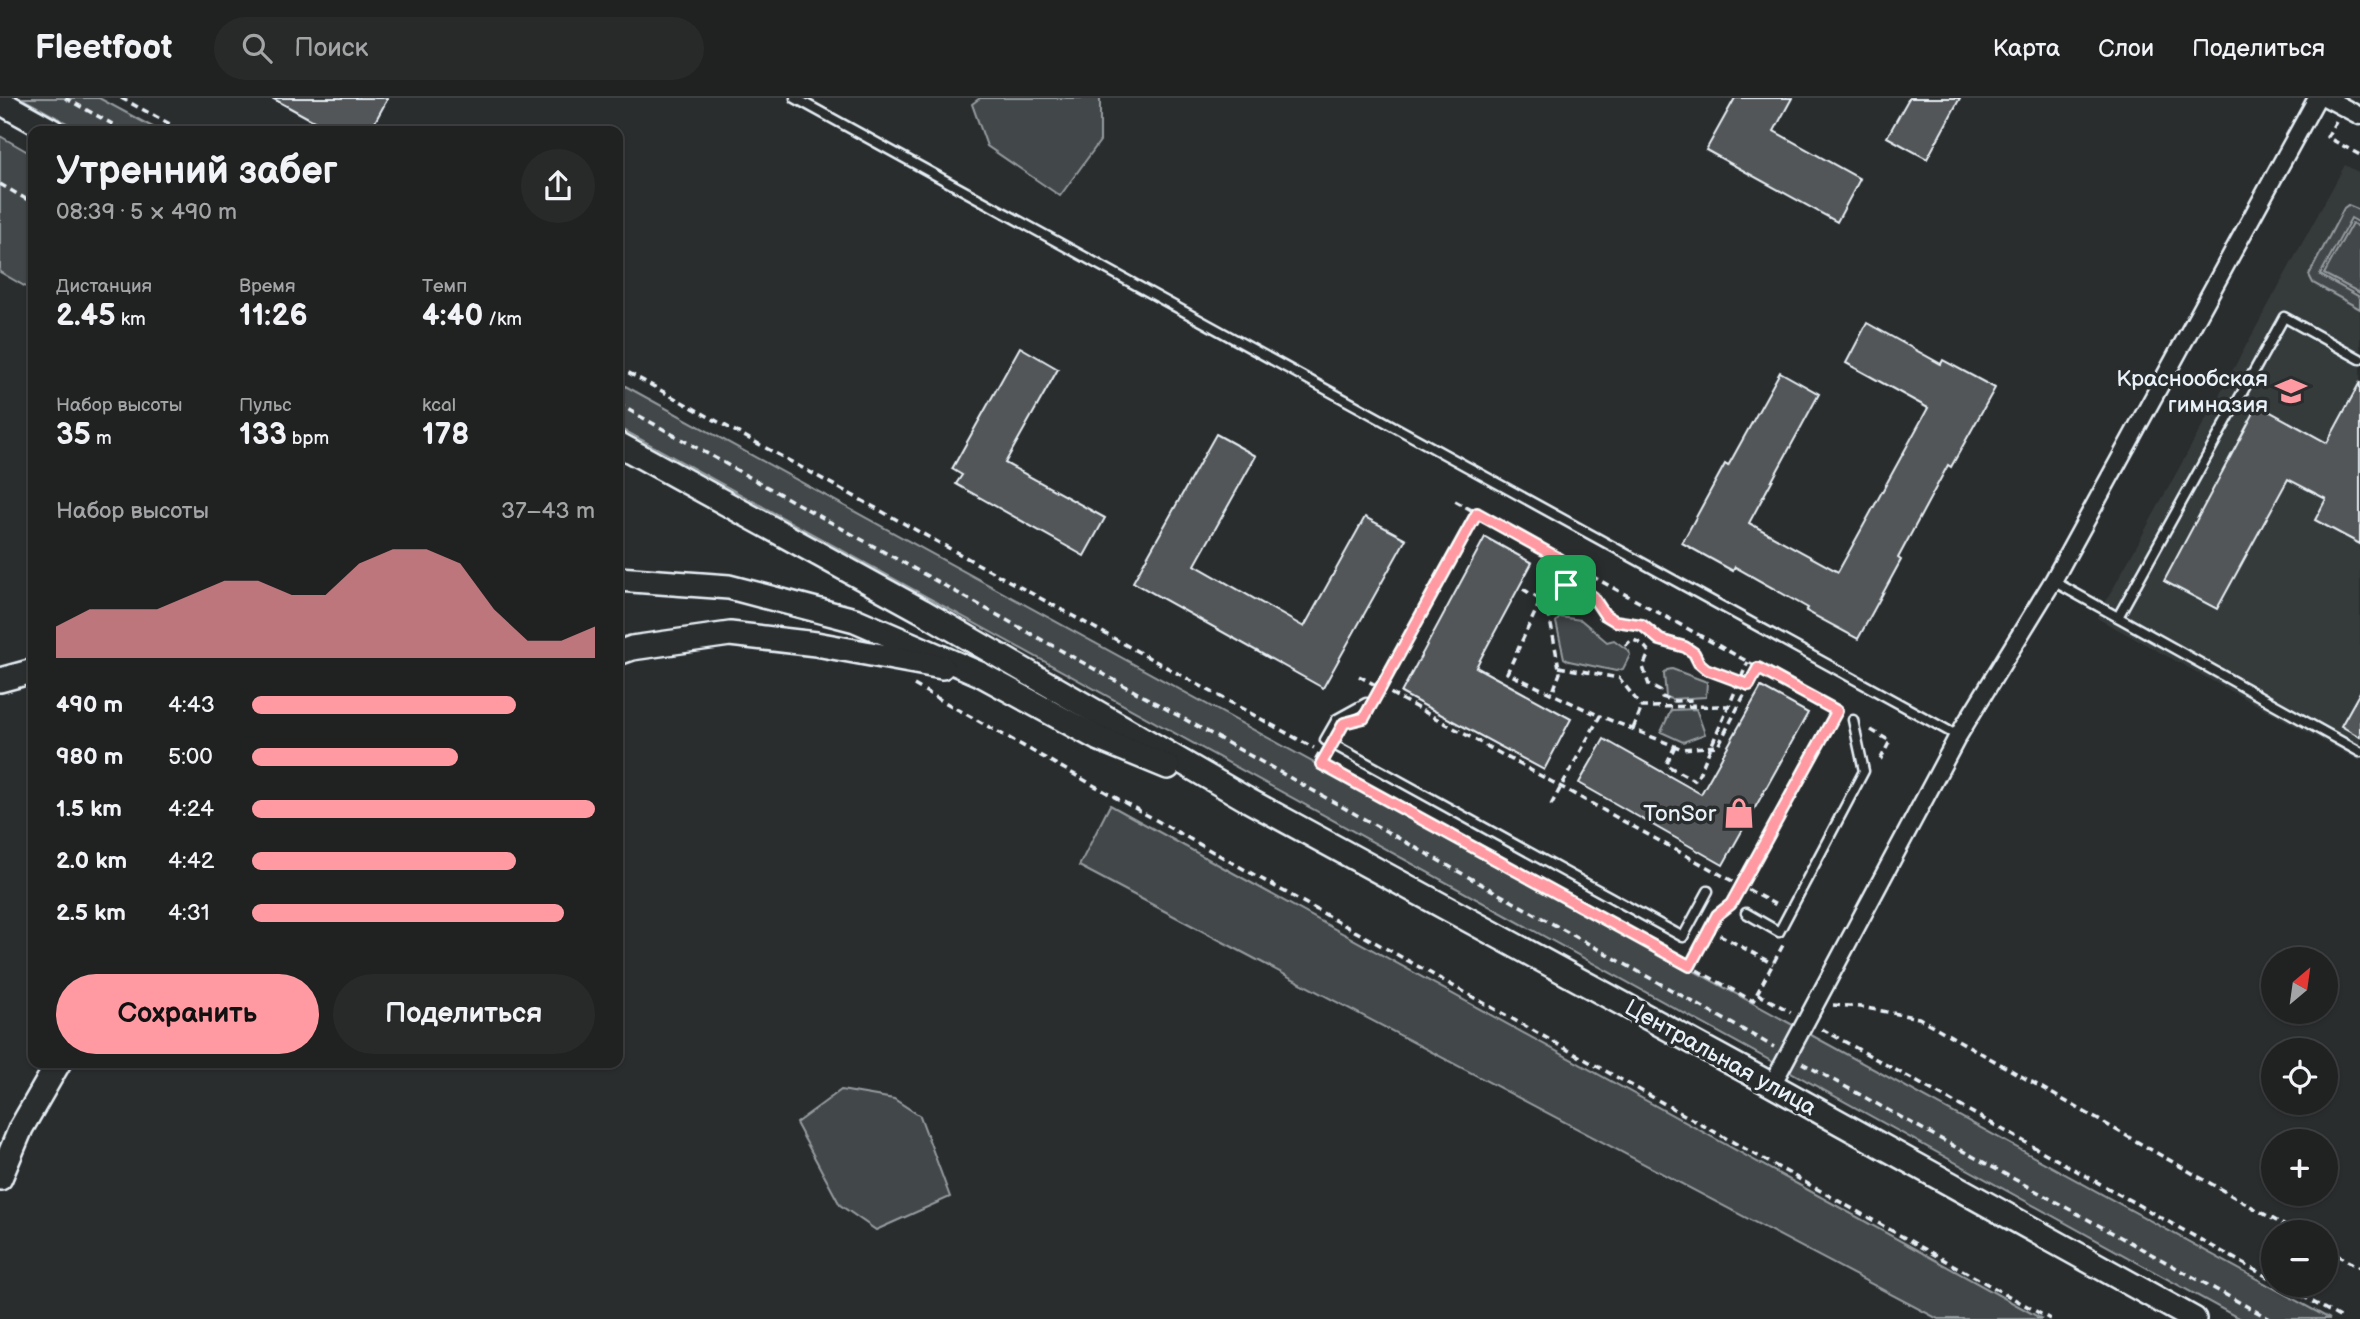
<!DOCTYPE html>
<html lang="ru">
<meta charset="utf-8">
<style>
:root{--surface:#202222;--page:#282a2a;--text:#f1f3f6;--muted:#a2a4a5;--line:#3d3f40;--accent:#ff9aa2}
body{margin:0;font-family:"Balsamiq Sans",sans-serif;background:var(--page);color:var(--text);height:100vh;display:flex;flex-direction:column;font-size:26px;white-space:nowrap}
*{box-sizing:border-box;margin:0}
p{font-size:23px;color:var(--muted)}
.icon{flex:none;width:38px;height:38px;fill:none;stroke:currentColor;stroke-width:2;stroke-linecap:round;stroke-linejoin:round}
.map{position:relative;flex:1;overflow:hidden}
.drawer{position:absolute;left:28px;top:28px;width:595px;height:942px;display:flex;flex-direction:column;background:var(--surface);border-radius:14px;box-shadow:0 2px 5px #0004,0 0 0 2px var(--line)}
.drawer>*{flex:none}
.needle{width:46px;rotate:29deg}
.controls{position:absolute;left:2261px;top:849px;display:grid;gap:14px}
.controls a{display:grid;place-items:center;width:77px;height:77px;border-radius:50%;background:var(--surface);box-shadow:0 2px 5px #0004,0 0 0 2px var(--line);font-size:35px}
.pin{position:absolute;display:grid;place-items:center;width:60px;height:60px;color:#fff;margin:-30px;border-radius:14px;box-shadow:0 4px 10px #0006}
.round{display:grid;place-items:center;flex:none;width:74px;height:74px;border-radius:37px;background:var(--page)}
.headline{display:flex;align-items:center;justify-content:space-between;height:119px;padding:0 28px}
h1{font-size:38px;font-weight:700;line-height:52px}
.stats{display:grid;grid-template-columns:repeat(3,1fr);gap:10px;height:119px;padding:7px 28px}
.stats div{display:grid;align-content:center}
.stats b{font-size:30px;font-weight:700}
.stats small{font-size:19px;font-weight:400}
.stats p{font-size:19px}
.chart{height:196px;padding:14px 28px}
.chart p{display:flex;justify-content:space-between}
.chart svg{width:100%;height:126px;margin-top:7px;fill:var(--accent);opacity:.7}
.primary-button{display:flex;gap:14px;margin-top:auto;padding:14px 28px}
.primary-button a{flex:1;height:80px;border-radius:42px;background:var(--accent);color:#111;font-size:28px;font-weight:700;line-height:80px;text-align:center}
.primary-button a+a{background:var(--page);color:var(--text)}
ul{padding:0 28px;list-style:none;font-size:23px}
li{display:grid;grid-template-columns:112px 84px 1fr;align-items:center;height:52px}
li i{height:18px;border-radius:9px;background:var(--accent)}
header{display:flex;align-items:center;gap:42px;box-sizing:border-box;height:98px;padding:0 35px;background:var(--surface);border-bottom:2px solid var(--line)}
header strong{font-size:33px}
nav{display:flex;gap:38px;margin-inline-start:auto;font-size:24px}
.search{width:490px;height:63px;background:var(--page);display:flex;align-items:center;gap:18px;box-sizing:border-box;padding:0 24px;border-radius:38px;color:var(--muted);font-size:26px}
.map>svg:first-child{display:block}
.built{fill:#363a3b}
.green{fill:#424648;stroke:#959ca0;stroke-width:2}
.building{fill:#535759;stroke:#e8f1f8;stroke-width:2}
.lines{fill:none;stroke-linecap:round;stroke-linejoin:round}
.lane-casing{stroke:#e8f1f8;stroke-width:13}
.street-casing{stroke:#e8f1f8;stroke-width:21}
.secondary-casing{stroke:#e8f1f8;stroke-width:28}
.path{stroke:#e8f1f8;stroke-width:3.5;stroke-dasharray:7 5;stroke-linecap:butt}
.lane{stroke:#2a2d2e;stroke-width:8}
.street{stroke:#2a2d2e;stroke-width:16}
.secondary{stroke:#2a2d2e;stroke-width:23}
.route-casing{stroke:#fff;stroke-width:14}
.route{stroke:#ff9aa2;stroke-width:9}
.labels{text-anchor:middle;stroke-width:7;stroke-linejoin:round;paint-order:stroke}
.poi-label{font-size:23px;fill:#e8f1f8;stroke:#2a2d2e;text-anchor:end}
.street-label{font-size:23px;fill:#e8f1f8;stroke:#2a2d2e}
</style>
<header>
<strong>Fleetfoot</strong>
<div class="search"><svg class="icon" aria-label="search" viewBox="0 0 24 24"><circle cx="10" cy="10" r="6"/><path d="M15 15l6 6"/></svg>Поиск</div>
<nav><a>Карта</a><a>Слои</a><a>Поделиться</a></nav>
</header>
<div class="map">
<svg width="2360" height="1221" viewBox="0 0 2360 1221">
<rect width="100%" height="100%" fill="#2a2d2e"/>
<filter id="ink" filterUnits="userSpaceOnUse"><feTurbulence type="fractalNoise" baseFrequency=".0143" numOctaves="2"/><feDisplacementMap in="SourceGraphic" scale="14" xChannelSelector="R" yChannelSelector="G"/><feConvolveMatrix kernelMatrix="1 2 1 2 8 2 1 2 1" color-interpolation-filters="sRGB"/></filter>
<g filter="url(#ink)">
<path class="built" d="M2345,67L2360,75V663L2097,520Z"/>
<g class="green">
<path d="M21,0H99L160,33H81Z"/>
<path d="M980,0H1100V43L1060,98L987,48L972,6Z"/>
<path d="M0,38L33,57V193L0,174Z"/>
<path d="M2348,107L2360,112V125L2351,120L2320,177L2360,199V211L2313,185L2309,177L2344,110Z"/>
<path d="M2352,125L2360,130V195L2324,176Z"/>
<path d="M618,284L2330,1221H2240L618,329Z"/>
<path d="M1560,519L1581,522L1607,544L1614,542L1629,553L1630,557L1623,571L1616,573L1569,563L1564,560L1556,524Z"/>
<path d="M1672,571L1707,584L1706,599L1671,601L1666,599L1664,576L1667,572Z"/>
<path d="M1696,611L1705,636L1683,644L1661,634L1671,612Z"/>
<path d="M1110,707L2042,1221H1938L1079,768Z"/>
<path d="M841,992L894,1001L920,1018L950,1099L876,1132L840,1107L796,1025Z"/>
</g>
<g class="building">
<path d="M272,0H388L370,33H332Z"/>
<path d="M1735,0H1792L1774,33L1860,81L1837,124L1706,52Z"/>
<path d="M1909,0H1960L1927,61L1887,39Z"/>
<path d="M1867,225L1941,266L1943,262L1995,290L1951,369L1948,367L1898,460L1901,462L1858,541L1806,513L1808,510L1735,469L1733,473L1682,445L1725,366L1728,368L1780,274L1819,296L1749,425L1838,474L1928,310L1846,265Z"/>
<path d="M1020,249L1058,271L1005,365L1105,420L1084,458L956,386L962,377L952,371Z"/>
<path d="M2360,284V446L2315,422L2326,401L2288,381L2217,511L2164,483L2258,307L2327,345Z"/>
<path d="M1216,336L1256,358L1195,467L1304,529L1365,419L1406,441L1323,590L1133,484Z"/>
<path d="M1485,439L1532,465L1476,569L1571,621L1544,672L1401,595Z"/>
<path d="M1761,589L1808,615L1723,767L1579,685L1604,641L1701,696Z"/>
<path d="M2360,594V639L2341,628Z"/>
</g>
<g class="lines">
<defs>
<g id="lane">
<path d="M795,0L1958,638"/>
<path d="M2053,483L2360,654"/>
<path d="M2118,519L2284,219L2360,261"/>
<path d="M1366,605L1337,621L1325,642L1683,839L1708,793"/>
<path d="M1746,815L1779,834L1864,673L1853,622"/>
</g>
<g id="street">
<path d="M2326,0L2360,18"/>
<path d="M1772,987L1958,638L2053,483L2317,0"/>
</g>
<g id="secondary">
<path d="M0,4L52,33"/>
<path d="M618,346L922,513L1246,701L1772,987L2194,1221"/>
<path d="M618,481L729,489L855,522L980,576L1097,640L1168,669"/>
<path d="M618,555L632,550L730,536L816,546L942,569"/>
<path d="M0,582L33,573"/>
<path d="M0,1080L21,1030L59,964"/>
</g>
</defs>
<use href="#lane" class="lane-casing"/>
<use href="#street" class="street-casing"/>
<use href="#secondary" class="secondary-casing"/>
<g class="path">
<path d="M65,0L125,33"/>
<path d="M121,0L183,33"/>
<path d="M2336,23L2327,39L2360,57"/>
<path d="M0,86L33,105"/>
<path d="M618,269L1314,650"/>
<path d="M618,306L1774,949"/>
<path d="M1455,403L1843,616"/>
<path d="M1560,461L1507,575L1600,618"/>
<path d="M1549,485L1579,489L1593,499L1605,517L1615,523L1642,527L1660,542L1685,549L1694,555L1699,565L1706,571L1749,587"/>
<path d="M1523,491L1541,502L1548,511L1560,575L1552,596"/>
<path d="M1625,548L1631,542C1638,542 1647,549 1649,555L1643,569L1649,587L1660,593L1662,599L1675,603L1693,602V608"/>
<path d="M1559,569L1619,580L1642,609L1728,608L1736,612"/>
<path d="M1359,578L1778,808"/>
<path d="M914,587L2050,1221"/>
<path d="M1377,597L1477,415"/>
<path d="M1633,631L1642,609"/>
<path d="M1871,632L1890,643L1878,666"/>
<path d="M1675,648L1666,667L1696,683L1748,564"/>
<path d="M1319,655L1315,662L1753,903L1783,847"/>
<path d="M1551,707L1600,618L1682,651L1718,648L1758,570"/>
<path d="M1709,831L1773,866"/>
<path d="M1690,868L1717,817L1731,806L1837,613"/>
<path d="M1758,896L1791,914"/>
<path d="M1833,907L1861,909L1919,920L2296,1134"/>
<path d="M1822,931L2273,1182"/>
<path d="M1802,965L2270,1221"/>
<path d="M2326,1151L2360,1170"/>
<path d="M2281,1186L2343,1221"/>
</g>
<use href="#lane" class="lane"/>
<use href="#street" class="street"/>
<use href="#secondary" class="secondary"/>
</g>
</g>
<g class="lines" filter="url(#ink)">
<defs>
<path id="route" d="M1477,415L1560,461L1549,485L1579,489L1593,499L1605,517L1615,523L1642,527L1660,542L1685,549L1694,555L1699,565L1706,571L1749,587L1758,570L1837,613L1731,806L1717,817L1690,868L1321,666L1344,625L1364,620Z"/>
</defs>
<use href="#route" class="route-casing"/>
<use href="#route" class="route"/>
</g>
<defs>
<symbol id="school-bare" viewBox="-9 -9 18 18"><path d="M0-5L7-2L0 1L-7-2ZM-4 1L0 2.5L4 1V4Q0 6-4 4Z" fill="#ff9aa2" stroke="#2a2d2e" stroke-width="2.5" paint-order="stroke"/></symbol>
<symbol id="shop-bare" viewBox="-9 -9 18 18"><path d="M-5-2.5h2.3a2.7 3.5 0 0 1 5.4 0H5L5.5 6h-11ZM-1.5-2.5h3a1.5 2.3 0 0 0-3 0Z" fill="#ff9aa2" stroke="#2a2d2e" stroke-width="2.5" paint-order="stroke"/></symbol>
</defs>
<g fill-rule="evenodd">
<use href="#school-bare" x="2269" y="271" width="44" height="44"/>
<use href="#shop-bare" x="1717" y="693" width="44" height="44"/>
</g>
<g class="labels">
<g class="poi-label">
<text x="2268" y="288">Краснообская<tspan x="2268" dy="26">гимназия</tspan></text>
<text x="1716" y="723">TonSor</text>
</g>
<g class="street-label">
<text transform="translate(1721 959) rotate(29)" y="8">Центральная улица</text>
</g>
</g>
</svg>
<div class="controls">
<a><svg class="needle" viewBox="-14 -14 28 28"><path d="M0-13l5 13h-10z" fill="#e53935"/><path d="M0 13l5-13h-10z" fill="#a2a4a5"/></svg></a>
<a><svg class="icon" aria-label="locate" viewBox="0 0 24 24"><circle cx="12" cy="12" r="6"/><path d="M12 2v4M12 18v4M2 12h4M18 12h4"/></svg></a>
<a>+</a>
<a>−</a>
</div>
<div class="pin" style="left:1566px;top:487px;background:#1e9e55"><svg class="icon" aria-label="arrive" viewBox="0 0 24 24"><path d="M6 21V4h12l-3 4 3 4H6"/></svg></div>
<section class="drawer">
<div class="headline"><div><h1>Утренний забег</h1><p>08:39 · 5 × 490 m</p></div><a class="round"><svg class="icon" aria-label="share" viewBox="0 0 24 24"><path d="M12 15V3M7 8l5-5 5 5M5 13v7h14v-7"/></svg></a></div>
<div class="stats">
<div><p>Дистанция</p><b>2.45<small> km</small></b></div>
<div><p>Время</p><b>11:26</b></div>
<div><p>Темп</p><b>4:40<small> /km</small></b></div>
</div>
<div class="stats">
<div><p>Набор высоты</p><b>35<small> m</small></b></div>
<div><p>Пульс</p><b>133<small> bpm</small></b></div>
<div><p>kcal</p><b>178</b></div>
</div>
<div class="chart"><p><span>Набор высоты</span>37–43 m</p>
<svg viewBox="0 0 160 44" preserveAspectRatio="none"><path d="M0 44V33L10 27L20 27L30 27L40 22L50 17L60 17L70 22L80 22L90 11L100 6L110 6L120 11L130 27L140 38L150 38L160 33V44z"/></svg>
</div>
<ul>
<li><b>490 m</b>4:43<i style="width:77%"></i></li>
<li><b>980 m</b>5:00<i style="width:60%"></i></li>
<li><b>1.5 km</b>4:24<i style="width:100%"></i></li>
<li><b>2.0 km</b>4:42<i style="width:77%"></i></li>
<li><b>2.5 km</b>4:31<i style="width:91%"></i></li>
</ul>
<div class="primary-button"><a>Сохранить</a><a>Поделиться</a></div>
</section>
</div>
